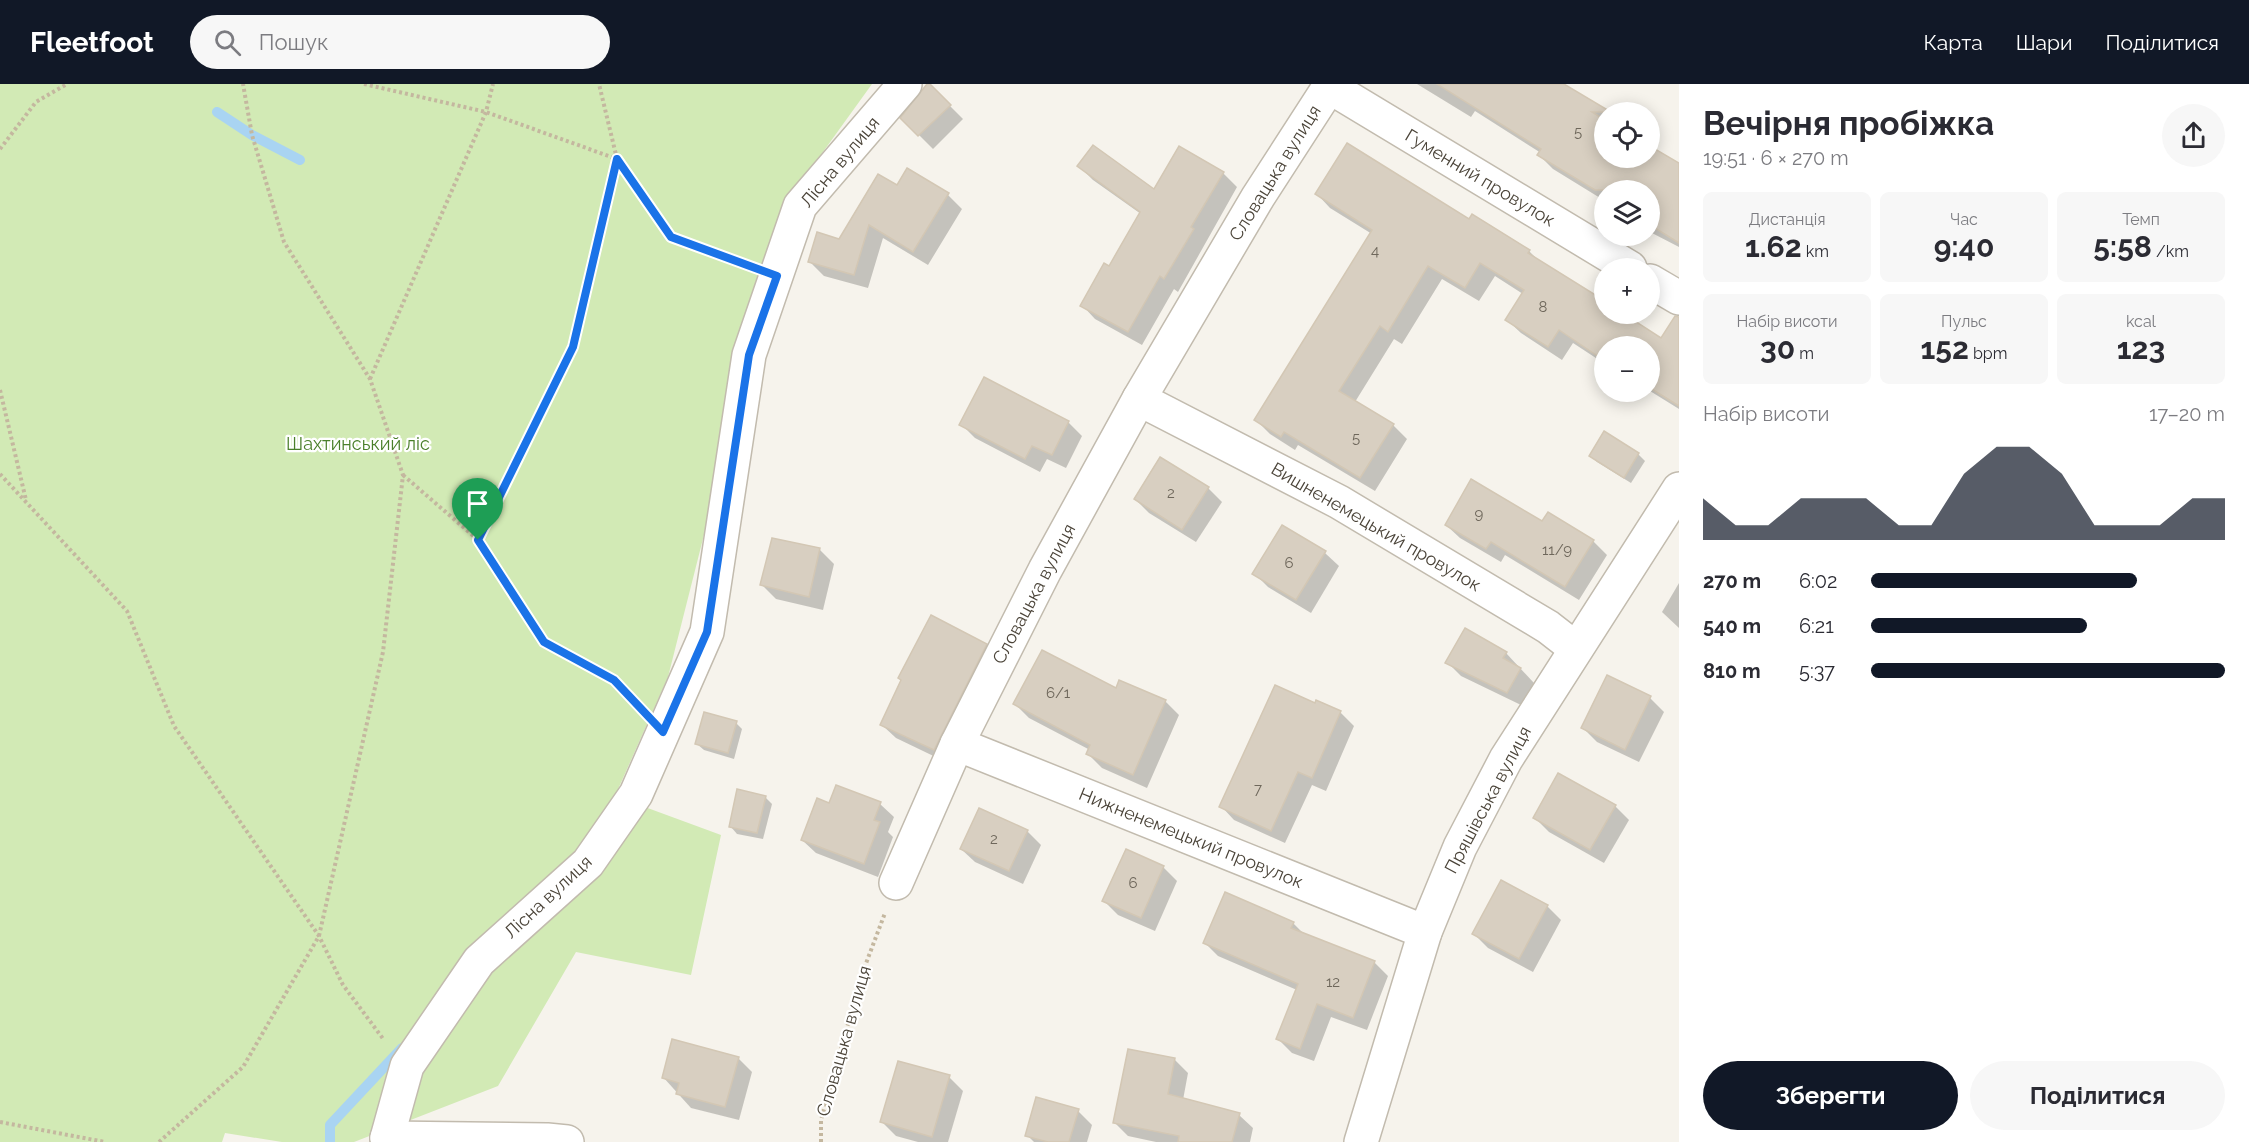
<!DOCTYPE html>
<html lang="uk">
<meta charset="utf-8">
<style>
:root{--surface:#fff;--page:#f7f7f7;--text:#2b2b33;--muted:#7c7c81;--accent:#111827}
body{margin:0;font-family:Raleway,sans-serif;background:var(--page);color:var(--text);height:100vh;display:flex;flex-direction:column;font-size:22px;white-space:nowrap}
*{box-sizing:border-box;margin:0}
p{font-size:20px;color:var(--muted)}
.icon{flex:none;width:33px;height:33px;fill:none;stroke:currentColor;stroke-width:2;stroke-linecap:round;stroke-linejoin:round}
.map{position:relative;flex:1;overflow:hidden}
.drawer{display:flex;flex-direction:column;background:var(--surface);width:570px}
.drawer>*{flex:none}
.fabs{position:absolute;left:1594px;top:18px;display:grid;gap:12px}
.fabs a{display:grid;place-items:center;width:66px;height:66px;border-radius:50%;background:var(--surface);box-shadow:0 3px 15px #0003;font-size:30px}
.pin{position:absolute;display:grid;place-items:center;width:51px;height:51px;color:#fff;margin:-62px -26px;border-radius:50% 50% 50% 0;rotate:-45deg;box-shadow:0 0 6px #0007}
.pin .icon{rotate:45deg}
.round{display:grid;place-items:center;flex:none;width:63px;height:63px;border-radius:32px;background:var(--page)}
.overview{display:flex;align-items:center;justify-content:space-between;height:102px;padding:0 24px}
h1{font-size:33px;font-weight:700;line-height:45px}
.figures{display:grid;grid-template-columns:repeat(3,1fr);gap:9px;height:102px;padding:6px 24px}
.figures div{display:grid;align-content:center;border-radius:9px;background:var(--page);text-align:center}
.figures b{font-size:30px;font-weight:700}
.figures small{font-size:16px;font-weight:400}
.figures p{font-size:16px}
.chart{height:168px;padding:12px 24px}
.chart p{display:flex;justify-content:space-between}
.chart svg{width:100%;height:108px;margin-top:6px;fill:var(--accent);opacity:.7}
.primary-button{display:flex;gap:12px;margin-top:auto;padding:12px 24px}
.primary-button a{flex:1;height:69px;border-radius:36px;background:var(--accent);color:#fff;font-size:24px;font-weight:700;line-height:69px;text-align:center}
.primary-button a+a{background:var(--page);color:var(--text)}
ul{padding:0 24px;list-style:none;font-size:20px}
li{display:grid;grid-template-columns:96px 72px 1fr;align-items:center;height:45px}
li i{height:15px;border-radius:8px;background:var(--accent)}
header{display:flex;align-items:center;gap:36px;box-sizing:border-box;height:84px;padding:0 30px;background:var(--accent);color:#fff}
header strong{font-size:28px}
nav{display:flex;gap:33px;margin-inline-start:auto;font-size:21px}
.search{width:420px;height:54px;background:var(--page);display:flex;align-items:center;gap:15px;box-sizing:border-box;padding:0 21px;border-radius:33px;color:var(--muted);font-size:22px}
main{display:flex;flex:1;min-height:0}
.map>svg:first-child{display:block}
.green{fill:#d2eab5}
.shadow{fill:#0003}
.lines{fill:none;stroke-linecap:round;stroke-linejoin:round}
.stream{stroke:#a9d4f2;stroke-width:10}
.building{fill:#d8cfc1;stroke:#d3c7b4;stroke-width:1.5}
.street-casing{stroke:#c2bbae;stroke-width:36}
.path{stroke:#c4b79f;stroke-width:4;stroke-dasharray:3 3;stroke-linecap:butt}
.street{stroke:#fff;stroke-width:33}
.route-casing{stroke:#fff;stroke-width:12}
.route{stroke:#1a73e8;stroke-width:8}
.labels{text-anchor:middle;stroke-width:4.5;stroke-linejoin:round;paint-order:stroke}
.number-label{font-size:15px;fill:#6e675b}
.street-label{font-size:18px;fill:#4b4439;stroke:#fff}
.park-label{font-size:18px;fill:#4a7f2a;stroke:#fff}
</style>
<header>
<strong>Fleetfoot</strong>
<div class="search"><svg class="icon" aria-label="search" viewBox="0 0 24 24"><circle cx="10" cy="10" r="6"/><path d="M15 15l6 6"/></svg>Пошук</div>
<nav><a>Карта</a><a>Шари</a><a>Поділитися</a></nav>
</header>
<main>
<div class="map">
<svg width="1679" height="1058" viewBox="0 0 1679 1058">
<rect width="100%" height="100%" fill="#f6f3ec"/>
<path class="green" d="M0,0H872L789,115L668,593L615,712L721,751L691,891L576,868L498,1002L354,1058H282L225,1049L222,1058H0Z"/>
<g class="shadow">
<path d="M1417,0H1553L1576,9L1609,28H1605V74H1650V64L1679,81V163L1650,148V106H1605V117L1553,85L1539,71L1541,69L1475,27L1471,33Z"/>
<path d="M929,1L963,35L933,65L902,34Z"/>
<path d="M1079,82L1154,108L1223,89L1237,103L1178,208L1174,205L1142,261L1095,235L1082,221L1109,184L1141,130L1093,96Z"/>
<path d="M908,86L948,111L962,125L928,181L883,154L868,204L824,192L810,178L840,156L898,103Z"/>
<path d="M1317,110L1469,137L1529,167L1541,179L1605,220V230H1620L1662,256L1679,263V325L1650,307V262H1605V280L1573,259L1562,276L1521,249L1507,236L1523,210L1495,192L1479,217L1442,195L1402,260L1394,255L1355,318L1393,341L1407,355L1375,407L1298,361L1295,366L1270,350L1256,336L1372,150L1330,124Z"/>
<path d="M985,295L1069,339L1082,352L1066,384L1047,375L1040,388L975,354L961,340Z"/>
<path d="M1638,370L1645,377L1631,399L1597,378L1590,372Z"/>
<path d="M1208,404L1222,418L1196,458L1149,429L1135,415Z"/>
<path d="M1549,430L1593,457L1607,471L1579,516L1505,471L1501,478L1460,454L1446,441L1543,439Z"/>
<path d="M773,455L820,466L834,480L823,526L776,515L762,501Z"/>
<path d="M1325,469L1339,482L1311,529L1268,503L1254,489Z"/>
<path d="M1679,499V544L1662,528Z"/>
<path d="M986,561L1000,575L948,679L896,654L882,641Z"/>
<path d="M1506,569L1534,599L1521,621L1461,592L1447,578Z"/>
<path d="M1116,607L1165,617L1179,631L1147,704L1102,684L1088,670L1090,666L1029,634L1015,620Z"/>
<path d="M1650,614L1664,628L1639,678L1597,658L1583,644Z"/>
<path d="M1316,621L1340,628L1354,642L1326,707L1312,701L1285,759L1234,736L1221,722Z"/>
<path d="M736,639L742,645L734,675L704,666L697,660Z"/>
<path d="M765,713L772,720L763,755L737,750L731,743Z"/>
<path d="M880,720L894,733L888,748L893,753L878,793L816,769L802,756L830,721Z"/>
<path d="M1615,722L1629,736L1604,779L1549,748L1535,734Z"/>
<path d="M1027,747L1041,761L1023,800L975,778L961,765Z"/>
<path d="M1163,783L1177,797L1155,847L1118,831L1104,817Z"/>
<path d="M1547,822L1561,836L1533,888L1488,864L1474,850Z"/>
<path d="M1293,839L1305,851L1374,878L1388,892L1367,946L1331,933L1314,977L1292,969L1278,955L1297,906L1218,872L1204,858Z"/>
<path d="M738,974L752,988L739,1036L691,1024L663,993Z"/>
<path d="M1174,975L1188,989L1183,1016L1239,1031L1253,1044L1250,1058H1156L1128,1052L1114,1038Z"/>
<path d="M949,993L963,1007L948,1058H918L896,1052L882,1038Z"/>
<path d="M1078,1027L1092,1041L1087,1058H1034L1027,1051Z"/>
</g>
<g class="lines">
<g class="stream">
<path d="M217,28L252,51L300,76"/>
<path d="M330,1058V1041L402,964"/>
</g>
</g>
<g class="building">
<path d="M927,0H930L951,21L918,52L900,34Z"/>
<path d="M1437,0H1564L1611,28H1592L1605,36V74H1650V62L1679,79V159L1650,141V106H1595L1537,71L1541,65Z"/>
<path d="M1347,59L1469,135L1472,130L1530,166L1528,169L1605,217V230H1624L1661,254L1675,232L1679,233V322L1650,304V262H1605V277L1559,246L1548,263L1505,236L1524,206L1480,179L1465,204L1428,182L1388,248L1380,242L1339,307L1394,340L1360,394L1284,348L1281,353L1254,336L1372,146L1315,110Z"/>
<path d="M1093,61L1154,105L1179,62L1224,88L1191,143L1194,145L1164,195L1160,192L1128,248L1080,222L1104,179L1109,182L1140,128L1077,82Z"/>
<path d="M907,84L949,109L913,168L869,141L854,191L808,178L817,148L839,155L878,90L897,101Z"/>
<path d="M984,293L1069,337L1052,371L1032,362L1025,375L959,341Z"/>
<path d="M1604,347L1639,369L1624,394L1589,372Z"/>
<path d="M1160,373L1209,403L1182,446L1134,415Z"/>
<path d="M1471,395L1542,437L1548,428L1594,456L1565,503L1491,458L1486,465L1445,441Z"/>
<path d="M1282,441L1326,467L1296,516L1252,490Z"/>
<path d="M772,454L820,464L809,513L760,501Z"/>
<path d="M931,531L987,560L934,666L880,641L901,596L898,594Z"/>
<path d="M1465,544L1507,568L1503,574L1521,584L1507,609L1445,579Z"/>
<path d="M1042,566L1116,604L1119,596L1166,616L1133,691L1086,670L1090,661L1013,620Z"/>
<path d="M1607,591L1651,612L1625,666L1581,644Z"/>
<path d="M1275,601L1315,619L1316,616L1341,627L1312,694L1298,688L1271,747L1219,723Z"/>
<path d="M704,628L737,637L728,669L695,660Z"/>
<path d="M1558,689L1616,721L1590,766L1533,734Z"/>
<path d="M836,701L881,718L874,736L880,738L864,780L801,756L817,714L829,719Z"/>
<path d="M737,705L766,712L757,749L729,743Z"/>
<path d="M979,724L1028,746L1009,787L960,765Z"/>
<path d="M1126,765L1164,782L1141,834L1102,817Z"/>
<path d="M1501,796L1548,821L1519,875L1472,850Z"/>
<path d="M1225,808L1294,838L1291,844L1375,877L1353,934L1317,920L1300,965L1276,955L1298,900L1203,859Z"/>
<path d="M672,955L739,973L725,1023L676,1010L679,999L662,994Z"/>
<path d="M1128,965L1175,974L1168,1010L1240,1029L1232,1058H1178L1179,1052L1113,1039Z"/>
<path d="M898,977L950,991L932,1053L880,1038Z"/>
<path d="M1036,1013L1079,1025L1069,1058H1048L1025,1052Z"/>
</g>
<g class="lines">
<defs>
<g id="street">
<path d="M1330,3L1630,184"/>
<path d="M1650,197L1679,214"/>
<path d="M1139,315L1339,418L1548,543L1575,564"/>
<path d="M957,660L1425,848"/>
<path d="M896,799L957,660L1045,486L1139,315L1258,113L1331,0"/>
<path d="M387,1054L547,1056L567,1058"/>
<path d="M388,1058L387,1054L407,982L479,877L588,779L636,710L707,548L749,271L800,122L905,0"/>
<path d="M1361,1058L1425,848L1460,763L1506,675L1679,405"/>
</g>
</defs>
<use href="#street" class="street-casing"/>
<g class="path">
<path d="M364,0L486,28L617,75L671,153L744,180"/>
<path d="M0,65L36,18L67,0"/>
<path d="M370,295L486,28L493,0"/>
<path d="M0,306L26,416"/>
<path d="M0,390L127,527L174,642L319,852L343,901L384,956"/>
<path d="M403,391L478,456L544,558L614,596L638,621"/>
<path d="M478,456L573,263L617,75L599,0"/>
<path d="M0,1038L105,1058"/>
<path d="M159,1058L243,983L319,852L383,568L403,391L370,295L284,158L252,51L243,0"/>
<path d="M821,1058V1036L862,890L885,829"/>
</g>
<use href="#street" class="street"/>
</g>
<g class="lines">
<defs>
<path id="route" d="M617,75L671,153L777,192L749,271L707,548L663,648L614,596L544,558L478,456L573,263Z"/>
</defs>
<use href="#route" class="route-casing"/>
<use href="#route" class="route"/>
</g>
<g class="labels">
<g class="number-label">
<text x="1578" y="53">5</text>
<text x="1375" y="172">4</text>
<text x="1543" y="228">8</text>
<text x="1356" y="359">5</text>
<text x="1171" y="414">2</text>
<text x="1479" y="435">9</text>
<text x="1557" y="471">11/9</text>
<text x="1289" y="484">6</text>
<text x="1058" y="614">6/1</text>
<text x="1258" y="710">7</text>
<text x="994" y="760">2</text>
<text x="1133" y="804">6</text>
<text x="1333" y="903">12</text>
</g>
<g class="street-label">
<text transform="translate(840 78) rotate(-50)" y="6">Лісна вулиця</text>
<text transform="translate(1275 89) rotate(-58)" y="6">Словацька вулиця</text>
<text transform="translate(1480 94) rotate(31)" y="6">Гуменний провулок</text>
<text transform="translate(1376 443) rotate(30)" y="6">Вишненемецький провулок</text>
<text transform="translate(1034 510) rotate(-62)" y="6">Словацька вулиця</text>
<text transform="translate(1488 716) rotate(-62)" y="6">Пряшівська вулиця</text>
<text transform="translate(1191 754) rotate(22)" y="6">Нижненемецький провулок</text>
<text transform="translate(548 813) rotate(-43)" y="6">Лісна вулиця</text>
<text transform="translate(844 957) rotate(-74)" y="6">Словацька вулиця</text>
</g>
<g class="park-label">
<text x="358" y="366">Шахтинський ліс</text>
</g>
</g>
</svg>
<div class="fabs">
<a><svg class="icon" aria-label="locate" viewBox="0 0 24 24"><circle cx="12" cy="12" r="6"/><path d="M12 2v4M12 18v4M2 12h4M18 12h4"/></svg></a>
<a><svg class="icon" aria-label="layers" viewBox="0 0 24 24"><path d="M12 4l9 5-9 5-9-5zM3 14l9 5 9-5"/></svg></a>
<a>+</a>
<a>−</a>
</div>
<div class="pin" style="left:478px;top:456px;background:#1e9e55"><svg class="icon" aria-label="arrive" viewBox="0 0 24 24"><path d="M6 21V4h12l-3 4 3 4H6"/></svg></div>
</div>
<section class="drawer">
<div class="overview"><div><h1>Вечірня пробіжка</h1><p>19:51 · 6 × 270 m</p></div><a class="round"><svg class="icon" aria-label="share" viewBox="0 0 24 24"><path d="M12 15V3M7 8l5-5 5 5M5 13v7h14v-7"/></svg></a></div>
<div class="figures">
<div><p>Дистанція</p><b>1.62<small> km</small></b></div>
<div><p>Час</p><b>9:40</b></div>
<div><p>Темп</p><b>5:58<small> /km</small></b></div>
</div>
<div class="figures">
<div><p>Набір висоти</p><b>30<small> m</small></b></div>
<div><p>Пульс</p><b>152<small> bpm</small></b></div>
<div><p>kcal</p><b>123</b></div>
</div>
<div class="chart"><p><span>Набір висоти</span>17–20 m</p>
<svg viewBox="0 0 160 44" preserveAspectRatio="none"><path d="M0 44V27L10 38L20 38L30 27L40 27L50 27L60 38L70 38L80 17L90 6L100 6L110 17L120 38L130 38L140 38L150 27L160 27V44z"/></svg>
</div>
<ul>
<li><b>270 m</b>6:02<i style="width:75%"></i></li>
<li><b>540 m</b>6:21<i style="width:61%"></i></li>
<li><b>810 m</b>5:37<i style="width:100%"></i></li>
</ul>
<div class="primary-button"><a>Зберегти</a><a>Поділитися</a></div>
</section>
</main>
